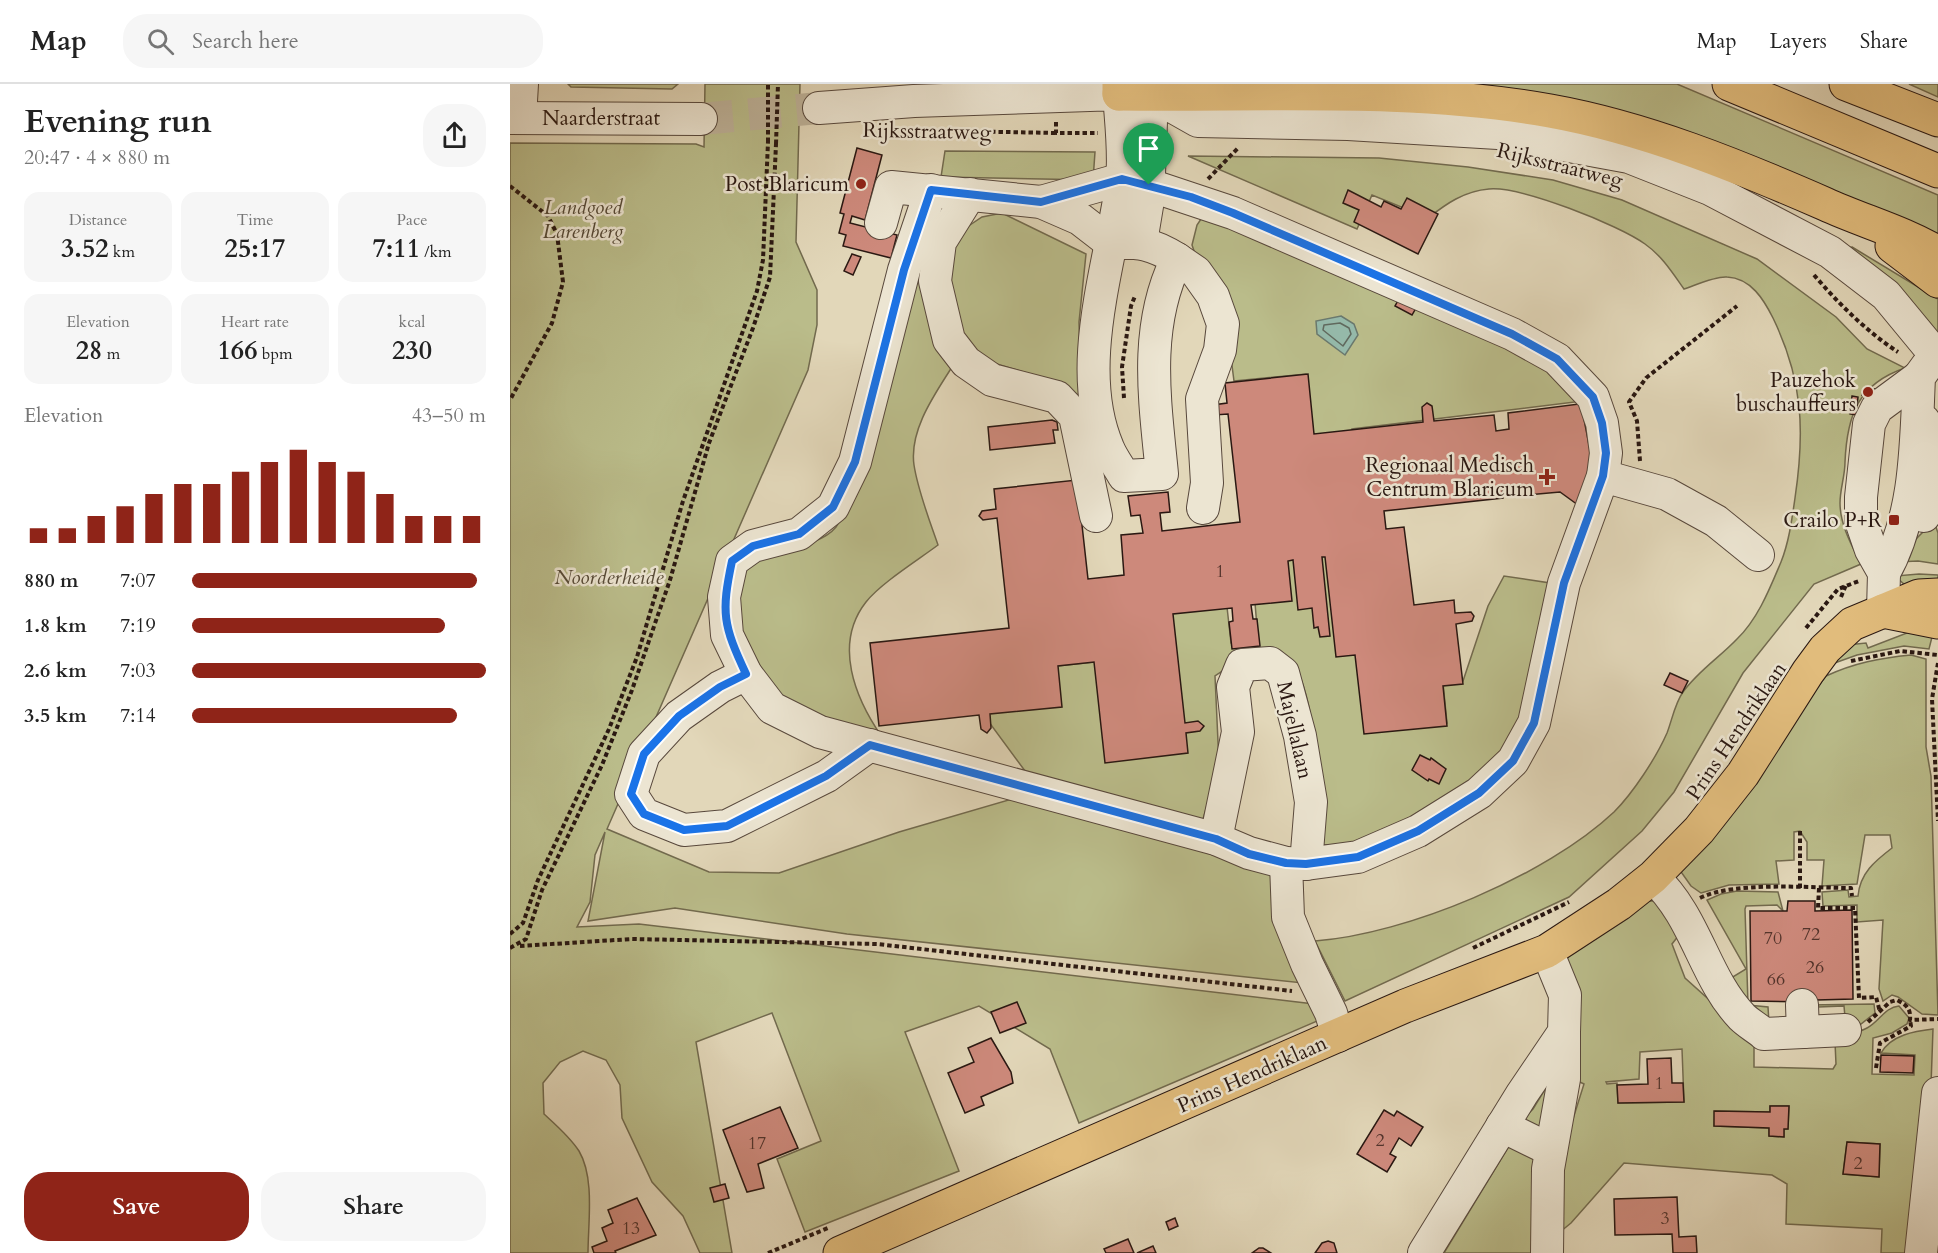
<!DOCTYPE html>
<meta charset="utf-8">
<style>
:root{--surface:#fff;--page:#f6f6f6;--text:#222;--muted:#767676;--line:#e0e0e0;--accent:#8f2418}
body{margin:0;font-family:Cardo,serif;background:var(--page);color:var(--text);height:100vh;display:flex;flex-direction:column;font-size:22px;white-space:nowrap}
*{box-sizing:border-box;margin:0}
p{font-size:20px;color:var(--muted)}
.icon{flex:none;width:33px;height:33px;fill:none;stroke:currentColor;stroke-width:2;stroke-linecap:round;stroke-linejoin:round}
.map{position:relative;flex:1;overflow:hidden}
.sheet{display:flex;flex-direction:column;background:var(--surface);width:510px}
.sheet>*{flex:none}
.pin{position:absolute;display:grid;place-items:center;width:51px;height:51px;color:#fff;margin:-62px -26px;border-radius:50% 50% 50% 0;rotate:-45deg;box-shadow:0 0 6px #0007}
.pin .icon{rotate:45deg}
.round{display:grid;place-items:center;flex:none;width:63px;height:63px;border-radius:24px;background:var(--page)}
.summary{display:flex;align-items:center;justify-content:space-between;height:102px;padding:0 24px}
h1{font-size:33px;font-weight:700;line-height:45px}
.stats{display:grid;grid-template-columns:repeat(3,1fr);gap:9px;height:102px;padding:6px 24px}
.stats div{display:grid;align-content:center;border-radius:15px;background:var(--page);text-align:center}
.stats b{font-size:26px;font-weight:700}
.stats small{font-size:16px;font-weight:400}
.stats p{font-size:16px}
.chart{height:168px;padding:12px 24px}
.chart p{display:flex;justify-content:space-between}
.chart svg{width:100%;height:108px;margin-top:6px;stroke:var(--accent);stroke-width:6}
.button{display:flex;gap:12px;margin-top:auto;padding:12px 24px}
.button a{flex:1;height:69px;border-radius:24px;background:var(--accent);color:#fff;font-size:24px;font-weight:700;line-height:69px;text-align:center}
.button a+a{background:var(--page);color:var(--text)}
ul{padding:0 24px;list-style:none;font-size:20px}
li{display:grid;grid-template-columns:96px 72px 1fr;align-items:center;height:45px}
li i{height:15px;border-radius:8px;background:var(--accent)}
header{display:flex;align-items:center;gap:36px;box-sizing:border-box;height:84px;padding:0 30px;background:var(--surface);border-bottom:2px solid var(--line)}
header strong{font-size:28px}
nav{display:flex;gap:33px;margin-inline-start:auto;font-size:21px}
.search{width:420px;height:54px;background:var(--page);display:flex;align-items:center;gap:15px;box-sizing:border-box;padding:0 21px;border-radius:24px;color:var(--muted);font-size:22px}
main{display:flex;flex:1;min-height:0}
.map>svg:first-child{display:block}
.green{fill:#babc8a;stroke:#726a4e;stroke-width:1.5;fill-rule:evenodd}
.water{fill:#95baab;stroke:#6a796e;stroke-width:1.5}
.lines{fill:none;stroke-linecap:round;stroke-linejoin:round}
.shore{stroke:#60695e;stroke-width:1.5}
.building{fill:#cd897b;stroke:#2a1812;stroke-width:1.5}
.minor-tunnel{stroke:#bdb198;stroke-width:32;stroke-dasharray:32 16;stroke-linecap:butt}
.minor-casing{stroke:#58483c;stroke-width:34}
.major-casing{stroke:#2a1812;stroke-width:35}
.highway-casing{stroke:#2a1812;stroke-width:35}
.path{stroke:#2a1812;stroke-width:4;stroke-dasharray:4.5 3;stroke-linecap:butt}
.minor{stroke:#ece5d2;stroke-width:32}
.major{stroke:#e1bc7c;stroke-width:33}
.highway{stroke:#e1bc7c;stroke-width:33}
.path-bridge{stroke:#2a1812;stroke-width:4;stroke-dasharray:4.5 3;stroke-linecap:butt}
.route-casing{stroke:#fff;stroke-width:12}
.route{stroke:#1a73e8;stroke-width:8}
.poi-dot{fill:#8f2418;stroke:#ece5d2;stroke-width:2}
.labels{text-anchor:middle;stroke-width:5;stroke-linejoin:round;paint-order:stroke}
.number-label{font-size:18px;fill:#53342c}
.street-label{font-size:21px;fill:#2a1812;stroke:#ece5d2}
.poi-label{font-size:21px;fill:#2a1812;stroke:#ece5d2;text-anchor:end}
.park-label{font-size:21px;font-style:italic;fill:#554936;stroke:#ece5d2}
</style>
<header>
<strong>Map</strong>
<div class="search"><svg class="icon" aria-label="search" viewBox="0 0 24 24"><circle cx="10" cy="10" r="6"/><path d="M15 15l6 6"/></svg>Search here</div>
<nav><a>Map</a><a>Layers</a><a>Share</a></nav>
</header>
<main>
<section class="sheet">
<div class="summary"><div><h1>Evening run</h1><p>20:47 · 4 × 880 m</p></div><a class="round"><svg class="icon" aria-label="share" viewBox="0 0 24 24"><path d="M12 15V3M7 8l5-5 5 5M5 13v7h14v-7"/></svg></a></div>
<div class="stats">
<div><p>Distance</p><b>3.52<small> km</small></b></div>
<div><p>Time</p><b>25:17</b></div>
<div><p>Pace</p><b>7:11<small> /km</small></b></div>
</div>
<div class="stats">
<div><p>Elevation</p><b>28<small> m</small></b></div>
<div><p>Heart rate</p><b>166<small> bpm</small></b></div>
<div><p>kcal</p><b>230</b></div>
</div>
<div class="chart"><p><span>Elevation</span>43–50 m</p>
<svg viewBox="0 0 160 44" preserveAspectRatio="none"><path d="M5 44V38M15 44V38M25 44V33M35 44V29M45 44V24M55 44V20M65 44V20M75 44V15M85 44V11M95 44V6M105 44V11M115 44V15M125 44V24M135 44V33M145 44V33M155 44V33"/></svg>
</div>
<ul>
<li><b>880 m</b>7:07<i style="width:97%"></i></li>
<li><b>1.8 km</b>7:19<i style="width:86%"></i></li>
<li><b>2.6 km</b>7:03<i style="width:100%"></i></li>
<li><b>3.5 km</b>7:14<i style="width:90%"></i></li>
</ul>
<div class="button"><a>Save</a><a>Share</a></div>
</section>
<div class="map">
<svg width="1428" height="1169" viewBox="0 0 1428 1169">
<rect width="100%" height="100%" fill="#e2d7b9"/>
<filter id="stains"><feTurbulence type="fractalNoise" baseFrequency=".00333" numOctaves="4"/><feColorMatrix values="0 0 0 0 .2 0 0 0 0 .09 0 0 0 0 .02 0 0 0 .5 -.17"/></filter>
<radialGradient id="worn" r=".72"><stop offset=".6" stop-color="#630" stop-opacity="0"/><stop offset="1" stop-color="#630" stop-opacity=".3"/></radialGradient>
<g class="green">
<path d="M58,0H168L162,5L61,3Z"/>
<path d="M195,0H290L286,158L307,206V241L298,286L97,745L199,788L269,789L389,748L509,713L635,747L762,790L793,899L337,850L165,824L78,837L95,748L85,771L80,818L67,843L129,840L804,920L812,935L569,1039L540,965L469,922L395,948L449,1087L295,1148L267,1075L311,1057L262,929L186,958L222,1169H190L173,1132L142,1098L112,1034L110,1001L96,976L73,967L50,978L33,999L34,1030C46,1041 60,1053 69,1067C85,1094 78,1139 78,1169H0V59L186,60L194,63Z"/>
<path d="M964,0H1167L1428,111V161L1035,11Z"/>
<path d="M1399,0H1428V13Z"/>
<path d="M435,67L585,68L583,96L431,93Z"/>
<path d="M678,72L869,74L958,83L1043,96L1112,116L1247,175L1326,233L1357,265L1395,284C1348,300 1337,331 1335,378C1335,392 1330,405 1330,419C1330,441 1342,462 1351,480L1304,500L1233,589L1164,708L1132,747L1059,813L835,917L805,857C897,850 1036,792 1104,728C1123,709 1146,674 1157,649C1162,636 1165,619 1173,608C1188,587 1210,573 1227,555C1248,535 1260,504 1271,478C1279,458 1282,435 1285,414C1295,347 1293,296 1263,234C1254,216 1241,194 1217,193C1205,192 1186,201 1174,205C1162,188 1152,172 1135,160C1109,141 1011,102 979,105C954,107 936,120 918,134L862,111L847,145Z"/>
<path d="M492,129L576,170L569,238L571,313L551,299L470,275L451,255L435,198L443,166L451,147L472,133Z"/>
<path d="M695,129L1034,278L1073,317L842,345L844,366L806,370L796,290L724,297L721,274L682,161L687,141Z"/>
<path d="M421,130L442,283C425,310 399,346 404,381C408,407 419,435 428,461C408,476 371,499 356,518C323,560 345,614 372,653L316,639L253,600L222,533C226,518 228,498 235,484C244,467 307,467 326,443C330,437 333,429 337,422Z"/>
<path d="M1342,163L1428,215V257L1338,164Z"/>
<path d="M1424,437L1428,449V480L1408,477L1388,478L1398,463Z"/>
<path d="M815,471L846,570L855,648L937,639L933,599L953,597L978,522L994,492L1040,499L1022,621L989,680L904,739L847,760L812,761C808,713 808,625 786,584L732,574L705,592L709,680L691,742L518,691L473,630L546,582L585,578L661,529L717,523L721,559L748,555L745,519L776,475Z"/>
<path d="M1409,490L1428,491V502L1395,501L1385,492Z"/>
<path d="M1402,547L1422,553L1419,565L1394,562L1347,571L1319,581L1337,561L1356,559L1358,564Z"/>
<path d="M1401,571L1416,575V663L1421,692L1428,931L1412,930L1388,913L1382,911L1373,917L1369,905L1373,836L1347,838V821L1313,822L1312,808L1338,806L1339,813L1348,812C1350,789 1365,777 1382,764L1380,751H1355L1347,800L1312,802L1314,776H1297V758L1290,747L1284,748V776L1266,777L1269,800L1219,801L1191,809L1181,802L1169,785L1316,592C1344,579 1370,574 1401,571Z"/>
<path d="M1227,807L1268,808L1273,827L1267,821L1236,822L1235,825L1238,921L1258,923L1259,939C1238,936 1229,910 1221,894L1236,885L1197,816L1211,810Z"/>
<path d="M1135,817H1144L1173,846L1162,860L1175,894L1244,956V983L1323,985L1326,980L1325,958C1336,950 1346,950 1357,944C1369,938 1375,923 1389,922L1399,934L1397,940L1382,949L1363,954L1362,990L1404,991L1405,971L1371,969C1381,951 1405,947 1423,945L1419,1058L1407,1169H1371L1372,1145L1276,1140L1277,1100L1262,1091L1114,1079L1061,1139L1050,1148L1052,1070L1074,1000L1059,993L1055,870ZM1172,965L1174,1018L1108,1019L1107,999L1097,1000L1096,998L1129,995L1130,968ZM1260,1022H1279L1278,1045H1274V1053L1259,1052V1044L1204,1042L1205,1027L1260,1028ZM1337,1058L1370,1060L1369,1093L1333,1090Z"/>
<path d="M1364,920L1365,929L1351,940L1336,944L1334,922L1308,923V939L1299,921Z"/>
<path d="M1045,989L1042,1043L1016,1044L1014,1034L1023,1025Z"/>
<path d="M1002,1057L1026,1068L1027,1169H934Z"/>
</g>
<path class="water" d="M831,232L844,240L848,251L835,271L807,250L806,237Z"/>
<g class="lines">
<path class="shore" d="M830,239L839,244L841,250L833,262L813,246L814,241Z"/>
</g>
<g class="building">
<path d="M347,64L372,71L355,136L342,132L340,139L387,151L381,174L333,162L336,151L329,149L334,130L330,129Z"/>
<path d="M838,106L871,123L874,117L891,125L897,114L928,130L908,170L844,138L849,126L833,119Z"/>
<path d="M342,170L351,173L343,191L334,187Z"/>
<path d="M889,215L906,224L902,231L885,222Z"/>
<path d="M798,290L804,350L913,338L912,323L917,319L922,322L924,337L984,331L986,347L999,345L998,329L1069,320L1073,330L1081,371L1073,413L1068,421L1050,408L1007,412L1005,401L992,402L993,414L874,427L876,445L894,443L904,521L944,516L945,529L961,528L964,532L962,537L946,540L953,600L933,602L937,642L854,650L845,571L826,573L815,473H812L820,552L810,553L808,543L804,544L802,524L788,526L783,476L778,477L782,517L741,521L743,535H747L750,562L722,565L719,538L723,537L722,524L663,530L675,639L688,637L694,642L690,647L676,649L678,669L595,679L584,578L548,582L552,623L480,630L481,644L477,649L471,645L469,631L369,642L360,559L499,544L487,434L473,436L469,432L472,427L486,425L484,405L567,396L578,495L614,491L611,451L633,449L630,431L621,432L618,412L658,408L660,428L650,429L652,447L730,438L718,330L704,331L703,321L717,319L715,299Z"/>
<path d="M1355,303L1365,305L1361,312L1352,311Z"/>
<path d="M1342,312L1348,313L1346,331L1340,330Z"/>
<path d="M542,336L547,338L548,346H543L545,359L480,366L478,343Z"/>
<path d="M1160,589L1178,597L1172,609L1154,601Z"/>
<path d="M910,671L920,676L921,674L936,685L929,700L919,695L918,697L902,686Z"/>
<path d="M1278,817H1305V827L1342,826L1343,915L1307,916V918L1241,917L1240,827H1277Z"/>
<path d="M507,918L516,939L490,949L481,928Z"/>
<path d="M481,954L501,988L503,999L471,1013L474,1021L455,1029L438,989L464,978L458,964Z"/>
<path d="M1371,971L1404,972L1403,989L1370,988Z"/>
<path d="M1161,974L1162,999H1173L1174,1018L1108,1019L1107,1001L1138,1000L1137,975Z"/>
<path d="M1260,1022H1279L1278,1045H1274V1053L1259,1052V1044L1204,1042V1027L1260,1028Z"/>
<path d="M270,1023L288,1064L248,1080L254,1104L237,1108L213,1046Z"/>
<path d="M874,1026L884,1032L887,1027L913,1043L901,1062L889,1054L880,1070L886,1073L877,1088L847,1070Z"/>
<path d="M1337,1058L1370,1060L1369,1093L1333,1090Z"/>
<path d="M215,1100L219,1114L204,1118L200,1104Z"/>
<path d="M1167,1113L1169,1153L1186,1152L1187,1169H1163L1162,1150L1105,1151L1104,1115Z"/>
<path d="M127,1114L146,1151L105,1167L106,1169H84L82,1163L97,1157L92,1144L103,1139L98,1126Z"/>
<path d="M665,1134L668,1142L659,1146L656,1138Z"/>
<path d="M618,1155L624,1169H596L594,1165Z"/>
<path d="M818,1157L824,1159L827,1169H805L812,1159Z"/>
<path d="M643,1162L646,1169H627Z"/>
<path d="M749,1164H753L761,1169H742Z"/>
</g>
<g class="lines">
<path class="minor-tunnel" d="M191,35L309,24"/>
<defs>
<g id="minor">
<path d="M309,24L404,17L609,10C611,39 615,69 612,97C601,180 563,283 598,364C602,374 609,383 614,392L652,390C645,317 633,244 667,175C641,159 630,158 601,159"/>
<path d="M0,34L191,35"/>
<path d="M10,34L12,0"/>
<path d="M421,106L394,186L345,378L323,423L289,450L243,462L222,477L214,513L217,551L236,590L262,624L310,648L706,755L739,769L776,779L796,780L848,773L908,747L969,709L1003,677L1024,639L1054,499L1093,392L1096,369L1092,339L1083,313L1047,275L1002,250L723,129L639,101L612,95L531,118"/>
<path d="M460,110L430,158L425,197L439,256L456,278L482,296L547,313L565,332L586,432"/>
<path d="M371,139L381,103L531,118L570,135L601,159"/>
<path d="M631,158L638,116L642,11L688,37L838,40L988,49L1119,73L1200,105L1320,168L1376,211L1428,274"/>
<path d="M667,175L686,188L703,212L713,240L710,266L692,315L697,399L693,424"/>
<path d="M1093,392L1157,410L1206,437L1248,471"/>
<path d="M1414,432C1428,410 1428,358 1414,337"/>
<path d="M1374,489C1407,431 1406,358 1409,293L1417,282"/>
<path d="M1373,527L1374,489L1361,466L1351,437V413L1359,340L1367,324L1409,293"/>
<path d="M236,590L210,603L169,632L134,670L121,710L134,730L174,746L217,742L317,692L360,661"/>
<path d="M706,755L728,648L723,603L732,581L760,579L773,589L790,652L801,718L796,780"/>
<path d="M776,779L778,833L797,880L821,929L828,952"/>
<path d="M1143,793C1187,834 1193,892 1232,933C1238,939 1247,944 1254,950L1335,946"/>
<path d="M1292,921L1293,948"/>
<path d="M992,1042L1041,1066"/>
<path d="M914,1169L1012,1010L1054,948L1055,911L1037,867"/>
<path d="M1037,1169L1038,1085L1054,995V948"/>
<path d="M1411,1169L1428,1009"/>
</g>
<g id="major">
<path d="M609,10C749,12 903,2 1040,27C1135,44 1228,82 1315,120C1352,137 1393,148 1428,169"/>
<path d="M1382,162L1428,197"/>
<path d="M1373,527L1428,538"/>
<path d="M330,1169L895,922L1037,867L1109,820L1143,793L1189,746L1233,690L1298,588L1315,565L1342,540L1409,512L1428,511"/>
</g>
<g id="highway">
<path d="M1219,0L1428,87"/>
<path d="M1336,0L1428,36"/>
<path d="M609,10V0"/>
</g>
</defs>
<use href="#minor" class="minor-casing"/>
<use href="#major" class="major-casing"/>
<use href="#highway" class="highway-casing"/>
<g class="path">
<path d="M546,38V49H588"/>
<path d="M391,46L546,49"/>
<path d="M698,95L728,64"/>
<path d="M0,102L38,132L47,150L53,198L42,239L0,316"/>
<path d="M1304,191C1329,220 1356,247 1388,268"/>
<path d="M614,314L612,283L621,222L625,212"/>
<path d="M1130,377L1127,337L1119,318L1136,294L1227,222"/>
<path d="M1331,513L1336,501"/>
<path d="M1296,544L1328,505L1349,497"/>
<path d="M1341,577L1390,567L1428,571"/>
<path d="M1428,579L1422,615L1428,737"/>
<path d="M1290,804V747"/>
<path d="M1309,804L1308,824H1345L1349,914L1366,913L1370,928"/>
<path d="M1190,814C1224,797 1302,804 1341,804L1342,812"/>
<path d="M0,850L13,839L28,796L99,645L127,573L173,417L247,207L253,176L258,58"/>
<path d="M10,862L122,855L367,860L782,907"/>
<path d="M0,864L16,855L32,806L92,681L122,606L160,496L199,359L243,244L260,193L266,60"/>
<path d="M963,864L1059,818"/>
<path d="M1358,938L1380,918L1387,916C1397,921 1401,925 1400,936L1428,935"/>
<path d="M1366,984L1370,959L1401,942L1400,936"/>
<path d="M258,1169L318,1144"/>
</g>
<use href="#minor" class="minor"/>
<use href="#major" class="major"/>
<use href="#highway" class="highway"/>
<g class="path-bridge">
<path d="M258,58V0"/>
<path d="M266,60L268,0"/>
</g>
</g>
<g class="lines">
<defs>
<path id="route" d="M612,95L681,113L723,129L1002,250L1047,275L1083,313L1092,339L1096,369L1093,392L1054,499L1024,639L1003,677L969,709L908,747L848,773L796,780L776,779L739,770L706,755L360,661L316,692L217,742L174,746L134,730L121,710L134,670L169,632L210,603L236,590C213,541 211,529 222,477L243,462L289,450L323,423L345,378L394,186L421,106L531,118Z"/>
</defs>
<use href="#route" class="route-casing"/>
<use href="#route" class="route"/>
</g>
<g class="poi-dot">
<circle cx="351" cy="100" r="6"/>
<circle cx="1358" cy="308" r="6"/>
<path d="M1034 384h6v6h6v6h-6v6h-6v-6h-6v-6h6z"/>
<rect x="1378" y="430" width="12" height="12" rx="3"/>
</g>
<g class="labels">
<g class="number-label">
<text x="710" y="493">1</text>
<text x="1301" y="856">72</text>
<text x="1263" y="860">70</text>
<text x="1305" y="889">26</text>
<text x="1266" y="901">66</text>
<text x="1149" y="1005">1</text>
<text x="870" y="1062">2</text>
<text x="247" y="1065">17</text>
<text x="1348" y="1085">2</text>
<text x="1155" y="1140">3</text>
<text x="121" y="1150">13</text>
</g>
<g class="street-label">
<text x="91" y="41">Naarderstraat</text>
<text transform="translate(417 47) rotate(1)" y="7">Rijksstraatweg</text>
<text transform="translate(1050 81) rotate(14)" y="7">Rijksstraatweg</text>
<text transform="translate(785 646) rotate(77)" y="7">Majellalaan</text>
<text transform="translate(1226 647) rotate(-56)" y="7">Prins Hendriklaan</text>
<text transform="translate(742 990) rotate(-24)" y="7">Prins Hendriklaan</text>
</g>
<g class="poi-label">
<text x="339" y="107">Post Blaricum</text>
<text x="1346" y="303">Pauzehok<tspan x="1346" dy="24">buschauffeurs</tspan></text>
<text x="1024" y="388">Regionaal Medisch<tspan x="1024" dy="24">Centrum Blaricum</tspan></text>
<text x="1372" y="443">Crailo P+R</text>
</g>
<g class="park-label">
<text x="73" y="130">Landgoed<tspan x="73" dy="24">Larenberg</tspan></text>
<text x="99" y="500">Noorderheide</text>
</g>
</g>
<rect width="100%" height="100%" filter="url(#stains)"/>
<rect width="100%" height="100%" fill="url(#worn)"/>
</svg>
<div class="pin" style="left:639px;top:101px;background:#1e9e55"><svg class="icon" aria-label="arrive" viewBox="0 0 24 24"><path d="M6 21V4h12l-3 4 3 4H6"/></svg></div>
</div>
</main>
